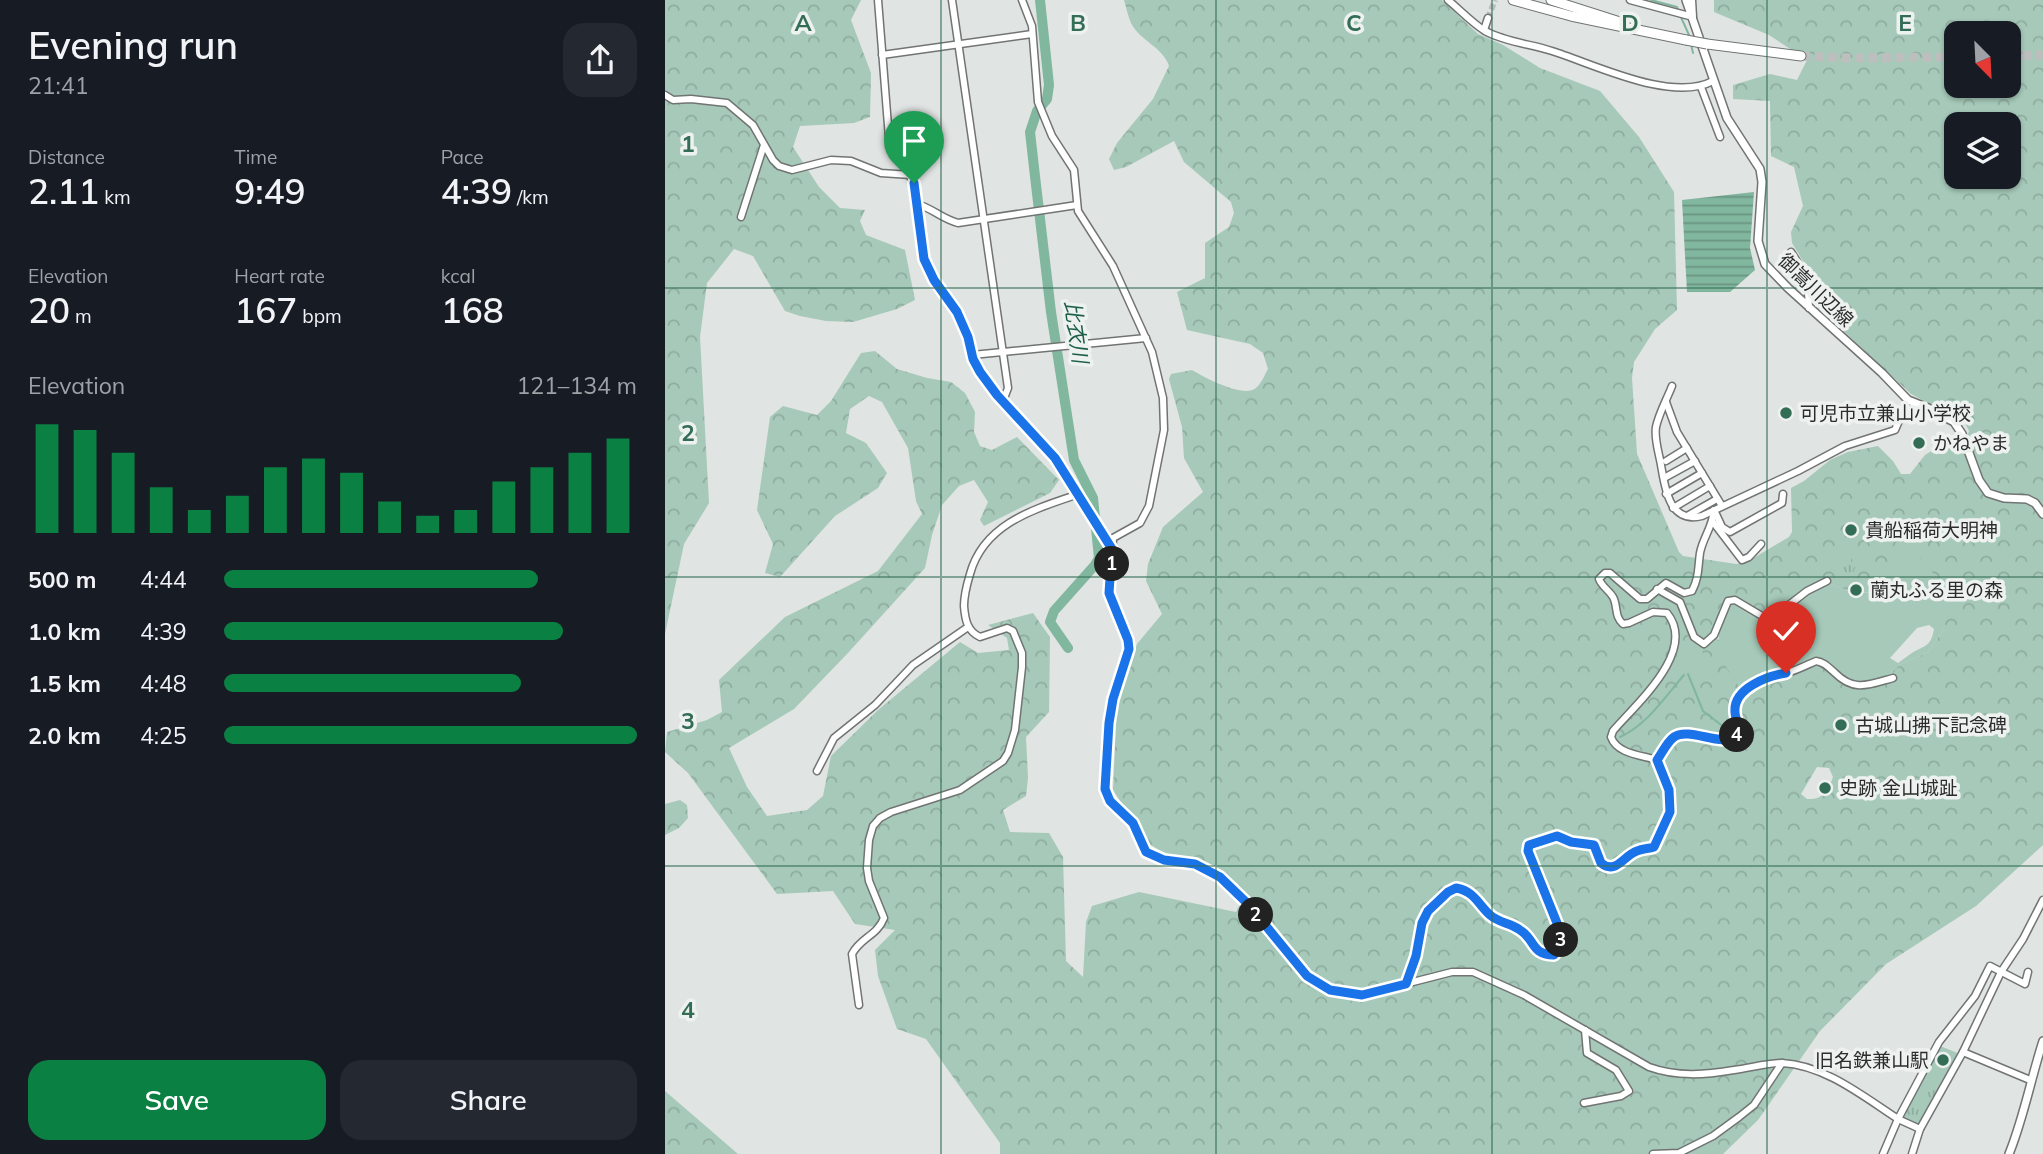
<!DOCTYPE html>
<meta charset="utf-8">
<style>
:root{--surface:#171b24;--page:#242831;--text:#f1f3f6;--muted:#9ea1a6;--accent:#0b8043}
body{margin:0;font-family:Mulish,"Noto Sans JP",sans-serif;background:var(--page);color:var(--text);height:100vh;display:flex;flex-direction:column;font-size:26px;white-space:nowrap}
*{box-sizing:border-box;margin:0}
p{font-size:23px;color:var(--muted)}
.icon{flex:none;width:38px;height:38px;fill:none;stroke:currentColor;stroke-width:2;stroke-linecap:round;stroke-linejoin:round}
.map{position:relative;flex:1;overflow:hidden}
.side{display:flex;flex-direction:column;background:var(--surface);width:665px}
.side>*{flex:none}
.needle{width:46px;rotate:156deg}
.tools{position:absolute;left:1279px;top:21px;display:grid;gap:14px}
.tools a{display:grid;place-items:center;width:77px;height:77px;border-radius:14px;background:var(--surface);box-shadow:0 2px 5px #0004;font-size:35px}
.pin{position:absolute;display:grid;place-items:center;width:60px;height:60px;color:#fff;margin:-72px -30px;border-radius:50% 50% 50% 0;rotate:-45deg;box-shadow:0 0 7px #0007}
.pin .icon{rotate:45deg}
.km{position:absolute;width:35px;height:35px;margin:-18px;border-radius:50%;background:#222;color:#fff;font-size:19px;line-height:35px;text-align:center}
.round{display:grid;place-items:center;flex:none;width:74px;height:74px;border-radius:21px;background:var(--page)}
.headline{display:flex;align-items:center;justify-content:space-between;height:119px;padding:0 28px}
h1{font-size:38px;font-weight:600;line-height:52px}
.figures{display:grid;grid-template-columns:repeat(3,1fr);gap:10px;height:119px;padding:7px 28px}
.figures div{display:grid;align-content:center}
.figures b{font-size:35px;font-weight:600}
.figures small{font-size:19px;font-weight:400}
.figures p{font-size:19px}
.chart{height:196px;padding:14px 28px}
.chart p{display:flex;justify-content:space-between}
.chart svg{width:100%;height:126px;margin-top:7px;stroke:var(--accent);stroke-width:6}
.primary-button{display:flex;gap:14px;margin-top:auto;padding:14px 28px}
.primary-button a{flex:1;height:80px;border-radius:21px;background:var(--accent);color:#fff;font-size:28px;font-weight:600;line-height:80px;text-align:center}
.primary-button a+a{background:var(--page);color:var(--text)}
ul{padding:0 28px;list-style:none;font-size:23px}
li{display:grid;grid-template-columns:112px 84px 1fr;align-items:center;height:52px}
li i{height:18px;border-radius:9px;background:var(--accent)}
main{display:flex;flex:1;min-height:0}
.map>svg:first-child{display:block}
.forest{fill:url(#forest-crowns);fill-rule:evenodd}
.park{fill:url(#park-tufts)}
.garden{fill:#a6c9b9;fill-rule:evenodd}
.water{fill:url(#water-rules)}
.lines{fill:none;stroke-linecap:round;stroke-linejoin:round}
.stream{stroke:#81b69f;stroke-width:2}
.river{stroke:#81b69f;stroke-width:10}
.minor-tunnel{stroke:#bcbfbd;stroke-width:6;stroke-dasharray:6 3;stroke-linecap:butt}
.highway-tunnel{stroke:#bcbfbd;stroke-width:9;stroke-dasharray:9 4.5;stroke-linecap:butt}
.minor-casing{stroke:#717473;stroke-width:9}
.major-casing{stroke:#717473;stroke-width:10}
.highway-casing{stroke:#717473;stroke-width:11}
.minor{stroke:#fff;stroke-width:6}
.major{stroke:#fff;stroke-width:7}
.highway{stroke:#fff;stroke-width:9}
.highway-bridge-casing{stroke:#717473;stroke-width:11;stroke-linecap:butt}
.highway-bridge{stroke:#fff;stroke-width:9}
.route-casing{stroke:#fff;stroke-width:14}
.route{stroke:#1a73e8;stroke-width:9}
.grid{fill:none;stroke:#336d56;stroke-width:2;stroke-opacity:0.55}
.poi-dot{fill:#336d56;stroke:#edf1ef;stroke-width:2.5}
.labels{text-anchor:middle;stroke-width:7;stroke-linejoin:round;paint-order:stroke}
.street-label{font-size:19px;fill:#2b2c2b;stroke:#edf1ef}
.poi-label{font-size:19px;fill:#2b2c2b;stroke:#edf1ef;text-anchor:start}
.water-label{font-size:21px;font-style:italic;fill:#1e5f48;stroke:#edf1ef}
.grid-label{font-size:23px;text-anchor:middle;font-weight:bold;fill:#336d56;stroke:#edf1ef;stroke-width:7;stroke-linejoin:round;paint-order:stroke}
</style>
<main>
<section class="side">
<div class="headline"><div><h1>Evening run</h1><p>21:41</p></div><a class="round"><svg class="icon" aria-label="share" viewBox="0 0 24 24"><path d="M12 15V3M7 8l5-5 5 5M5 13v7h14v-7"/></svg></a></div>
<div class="figures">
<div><p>Distance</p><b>2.11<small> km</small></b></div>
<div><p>Time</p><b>9:49</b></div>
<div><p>Pace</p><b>4:39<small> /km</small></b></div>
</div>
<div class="figures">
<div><p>Elevation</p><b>20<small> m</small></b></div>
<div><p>Heart rate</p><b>167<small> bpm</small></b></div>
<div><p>kcal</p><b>168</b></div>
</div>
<div class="chart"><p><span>Elevation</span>121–134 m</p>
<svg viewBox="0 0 160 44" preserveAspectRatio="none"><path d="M5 44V6M15 44V8M25 44V16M35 44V28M45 44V36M55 44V31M65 44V21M75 44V18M85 44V23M95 44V33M105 44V38M115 44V36M125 44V26M135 44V21M145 44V16M155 44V11"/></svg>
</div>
<ul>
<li><b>500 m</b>4:44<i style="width:76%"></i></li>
<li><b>1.0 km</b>4:39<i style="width:82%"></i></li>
<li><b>1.5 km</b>4:48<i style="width:72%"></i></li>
<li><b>2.0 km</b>4:25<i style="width:100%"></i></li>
</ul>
<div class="primary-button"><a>Save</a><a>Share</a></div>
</section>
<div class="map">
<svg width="1378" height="1154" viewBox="0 0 1378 1154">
<defs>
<pattern id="forest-crowns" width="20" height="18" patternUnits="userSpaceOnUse" patternTransform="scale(1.75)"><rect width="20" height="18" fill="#a6c9b9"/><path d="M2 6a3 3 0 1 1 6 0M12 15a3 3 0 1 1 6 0" fill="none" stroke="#8fad9f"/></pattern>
<pattern id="park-tufts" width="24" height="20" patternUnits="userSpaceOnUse" patternTransform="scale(1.75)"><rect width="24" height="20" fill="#a6c9b9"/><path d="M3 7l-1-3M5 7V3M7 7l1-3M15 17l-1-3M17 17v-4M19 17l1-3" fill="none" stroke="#8fad9f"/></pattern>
<pattern id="water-rules" width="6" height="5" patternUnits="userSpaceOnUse" patternTransform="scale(1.75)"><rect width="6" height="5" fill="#81b69f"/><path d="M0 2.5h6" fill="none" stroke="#6a9482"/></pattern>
</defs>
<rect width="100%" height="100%" fill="#e0e4e2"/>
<g class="forest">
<path d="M0,0H196L186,20L206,73L205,117L189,123L135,126L128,147L154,187L175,208L200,210L195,221L201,235L240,250L250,300L232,309L188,322L161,321L135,316L120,311L88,256L69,249L42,283L35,337L44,503L19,544L0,634Z"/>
<path d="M459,0H777L813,34L838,45L875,68L935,91L974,137L1009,192L1012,310L990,329L969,362L967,378L972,454L1014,552L1018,556L1071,564L1082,562L1124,537L1127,532L1126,488L1139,481L1165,460L1183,452L1213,446L1228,461L1236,474H1245L1260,455L1279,443L1295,447L1299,446L1304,431L1300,423L1246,394L1152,306L1144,271L1127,243L1126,232L1138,206L1129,167L1106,156L1105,101L1068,99V85L1105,74L1132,80L1142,60L1104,35L1049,12V0H1378V845L1311,906L1221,964L1155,1031L1093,1120L1058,1154H335V1143L261,1039L232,1029L213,976L210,950L230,930L190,924L168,891L112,894L23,773L0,752L2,732L42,720L57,712L54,680L120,617L213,571L257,514L251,501L243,448L217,402L204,396L185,409L181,433L201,443L222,473L213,488L170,516L115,577L100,573L108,544L92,510L105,417L118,406L152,415L166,401L196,353L210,351L232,369L262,378L286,382L300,393L310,412L309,432L315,446L327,450L352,437L394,480L385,493L319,526L315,520L323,502L309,480L294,486L277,505L267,535L260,568L182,654L129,709L64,748L82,787L102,816L142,810L158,796L166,756L213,710L295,642L313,653L344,650L342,638L323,625L368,613L385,637L384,712L361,737L363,778L361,796L338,810L345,832L384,833L398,857L401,961L418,977L421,922L427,906L474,892L571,912L579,895L573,884L566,879L527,871L483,843L448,790L452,701L472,644L497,614L481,581L483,564L498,527L538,492L519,458L517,427L504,379L506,374L527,370C539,377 579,399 591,388C596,384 600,374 603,369L598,353L585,344L522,330L512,292L540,278V243L564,227L569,213L566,202L519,162L509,141L461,167L449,170L444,159L452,143L488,99L504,66C498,47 475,41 466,23C463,16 461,7 459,0ZM1292,33H1344V86H1292ZM1292,124H1344V177H1292ZM1225,577L1279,629L1263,652L1234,665L1221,678L1183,682L1150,659L1090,680L1052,638L1062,608L1066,604C1077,607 1087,620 1100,622C1114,624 1145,590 1166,584L1187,593L1212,592L1227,586L1228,582ZM1152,767L1164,768L1168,777C1163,791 1158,800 1142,799L1136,794Z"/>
<path d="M15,800L22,805L23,818L14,828L0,835V804Z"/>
<path d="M0,1091L73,1154H0Z"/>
</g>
<g class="park">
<path d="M1174,533L1187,534L1186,547L1189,555L1186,556V562L1191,565L1188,573L1166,571L1173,552Z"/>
<path d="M1275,1046L1295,1054L1253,1126L1236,1117Z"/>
</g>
<g class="garden">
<path d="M1236,538L1242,541L1280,588L1284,602L1279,629L1263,652L1234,665L1221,678L1193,684L1183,682L1158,660L1102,675L1081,687L1075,688C1053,659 1046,639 1064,605L1070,604C1078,610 1089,620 1099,621C1113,624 1145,590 1166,584L1187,593L1212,592L1227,586L1228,582L1222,569L1232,539ZM1264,625L1269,629C1266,647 1260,645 1247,653C1242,656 1238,660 1233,663L1225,658L1252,628Z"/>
<path d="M1027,646L1036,649L1038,653L1033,677L1026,686L1015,688L1012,680L1025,656Z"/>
</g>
<path class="water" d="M1089,192L1085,248L1090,270L1065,292H1022L1017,200Z"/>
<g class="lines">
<g class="stream">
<path d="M986,0L1012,7L1013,10"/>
<path d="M1015,15L1024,35"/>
<path d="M1026,44L1028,53"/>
<path d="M1023,674L1038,711L1064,731"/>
<path d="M955,737C982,725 1000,697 1019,675"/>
</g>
<path class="river" d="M375,0L384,85L382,99L372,111L365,132L371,185L386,312L409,460L428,498L434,558L430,565L389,611L385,622L403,648"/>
<path class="minor-tunnel" d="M823,18L830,0"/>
<g class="highway-tunnel">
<path d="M1136,56L1183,58L1292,57"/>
<path d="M1344,56L1378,55"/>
</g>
<defs>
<g id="minor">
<path d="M213,0L224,138L233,157L249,183L259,259L269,280L292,312L303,337L308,359L315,372L332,395L389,458L447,547"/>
<path d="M287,0L343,388L338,401"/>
<path d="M357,0L367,26L373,102L387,136L409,170L413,211L448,266L487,352L498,398L499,430L484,506L475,523L448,538L445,593L463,640L464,649L448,699L444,723L440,789L445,801L468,823L481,852L499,860L530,864L555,877L583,904L642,977L665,991L697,995L787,972H808L859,995L984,1067C1012,1077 1040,1075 1069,1070C1085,1068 1102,1063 1117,1063C1160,1065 1199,1097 1233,1119L1218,1154"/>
<path d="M783,0C795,10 807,23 820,31C840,42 866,44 887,51C929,64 1006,103 1048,81"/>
<path d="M965,0L1028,17L1027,0"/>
<path d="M819,30L823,18"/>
<path d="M217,55L367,34"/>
<path d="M1036,87L1055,137"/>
<path d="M0,95L8,100L26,99L62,103L88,125L108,160L114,166L127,170L166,160L186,161L216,173L246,175"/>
<path d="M252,204C267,208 277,219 293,223L412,205"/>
<path d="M76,217L99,145"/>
<path d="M1126,252L1142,277L1144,308"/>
<path d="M307,355L481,338"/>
<path d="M1007,386C1002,399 994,413 991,427C989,439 994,453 996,465C1000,488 1004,524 1037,516L1133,471L1180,446L1230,430L1243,400"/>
<path d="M1001,402L1012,432L1057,506"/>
<path d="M1001,461L1022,448"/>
<path d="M999,478L1030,461"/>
<path d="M1001,494L1037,473"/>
<path d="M1008,508L1045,486"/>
<path d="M1050,512L1057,527L1065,532L1117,503L1118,494"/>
<path d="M1022,516L1052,499"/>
<path d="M1048,522L1077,560L1084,557L1096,544"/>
<path d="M992,589L1015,602L1029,637L1039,644L1049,635L1063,601L1070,600L1097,616L1107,618L1142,591L1162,581"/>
<path d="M992,760C976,755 952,754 946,737L948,731C971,704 1033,651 1002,613L988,612L964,623L958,624C949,616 953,606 948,597C944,590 937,587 934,579L940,573H945L975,599H982L1001,583L1019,593L1027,591C1034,578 1033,567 1035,553C1038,537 1047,529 1049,510"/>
<path d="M992,760L1005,741L1014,735L1055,740L1069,738L1074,728C1073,723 1070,717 1070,712C1068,685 1107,678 1125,672C1134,669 1142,665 1151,661C1159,662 1163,667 1170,673C1189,692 1203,685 1228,678"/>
<path d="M152,771L169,738L210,705L248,665L303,627"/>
<path d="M741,984L751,956L757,923L763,911L783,892L791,888C809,891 813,904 825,915C834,923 846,923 855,930C870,940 866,954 889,955L896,946V933L862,847L874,840L893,836L906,842L929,845L936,863C951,875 958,856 972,851C977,848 983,849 989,847L1005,812L1004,791L992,760"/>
<path d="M194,1005L187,954C196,937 212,936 219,918L204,881L202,868L204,840L208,826L215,818L226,812L295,790L338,761L343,753L350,730L357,667V653L348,631L342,628L315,637C302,631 300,619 299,606C299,595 302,584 305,574C319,523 370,509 414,494"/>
<path d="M1298,1052L1365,1080"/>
<path d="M919,1103L956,1096L964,1091L951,1070L922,1053L920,1030"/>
<path d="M1255,1129L1233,1119L1274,1042L1310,996L1325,966L1360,984L1363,972"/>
<path d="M988,1154L1014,1153L1048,1136L1074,1117L1089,1105L1117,1063"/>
<path d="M1247,1154L1255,1129L1298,1052L1336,972L1358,939L1378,900"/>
</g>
<g id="major">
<path d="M1021,0L1062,118L1095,169L1097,182L1093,241L1100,264L1123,288L1217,373L1243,400L1263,408L1289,422L1297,434L1314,480L1323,493L1339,498L1362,499L1370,503L1378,514"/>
<path d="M1344,1154C1359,1117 1366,1078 1378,1041"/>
</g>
<g id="highway">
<path d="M848,0L906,16L1021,40"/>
<path d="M886,0L955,22"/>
<path d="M1042,44L1136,56"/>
</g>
</defs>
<use href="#minor" class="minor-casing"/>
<use href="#major" class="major-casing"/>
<use href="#highway" class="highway-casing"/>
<use href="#minor" class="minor"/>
<use href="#major" class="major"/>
<use href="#highway" class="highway"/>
<defs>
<path id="highway-bridge" d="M1021,40L1042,44"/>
</defs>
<use href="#highway-bridge" class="highway-bridge-casing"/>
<use href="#highway-bridge" class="highway-bridge"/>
</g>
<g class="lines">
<defs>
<path id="route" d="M249,183L259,259L269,280L292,312L303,337L308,359L315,372L332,395L390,458L447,549L444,593L463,640L464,649L448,699L444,723L440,789L445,801L468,823L481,852L499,860L530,864L555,877L583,904L642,976L665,990L697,995L741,984L751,956L757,923L763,911L783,892L791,888C809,891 813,904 825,915C834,923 846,923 855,930C871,940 865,954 889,955L896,946V933L863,851L864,845L892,836L906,842L929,845L936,863C951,875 958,856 972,851C978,848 983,849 989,847L1005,812L1004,790L992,760C997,753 1002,742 1009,737C1023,727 1052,745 1069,738L1074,728C1073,723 1070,717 1070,712C1068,688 1103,676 1121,673"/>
</defs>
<use href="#route" class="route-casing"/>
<use href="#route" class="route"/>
</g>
<path class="grid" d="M276,0V1154M551,0V1154M827,0V1154M1102,0V1154M0,288H1378M0,577H1378M0,866H1378"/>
<g class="poi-dot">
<circle cx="1121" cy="413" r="7"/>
<circle cx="1254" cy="443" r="7"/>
<circle cx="1186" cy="530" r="7"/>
<circle cx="1191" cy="590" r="7"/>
<circle cx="1176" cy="725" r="7"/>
<circle cx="1160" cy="788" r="7"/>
<circle cx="1278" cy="1060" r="7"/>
</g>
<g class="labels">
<g class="street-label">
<text transform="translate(1151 290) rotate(44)" y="7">御嵩川辺線</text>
</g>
<g class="poi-label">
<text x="1135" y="420">可児市立兼山小学校</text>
<text x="1268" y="450">かねやま</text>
<text x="1200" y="537">貴船稲荷大明神</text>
<text x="1205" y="597">蘭丸ふる里の森</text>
<text x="1190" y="732">古城山拂下記念碑</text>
<text x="1174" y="795">史跡 金山城趾</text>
<text x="1264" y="1067" text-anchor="end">旧名鉄兼山駅</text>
</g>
<g class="water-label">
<text transform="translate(411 332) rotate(82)" y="7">比衣川</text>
</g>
</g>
<g class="grid-label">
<text x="138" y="31">A</text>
<text x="413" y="31">B</text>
<text x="689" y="31">C</text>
<text x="965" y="31">D</text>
<text x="1240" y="31">E</text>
<text x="23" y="152">1</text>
<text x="23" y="441">2</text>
<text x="23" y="729">3</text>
<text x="23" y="1018">4</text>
</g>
</svg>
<div class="tools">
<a><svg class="needle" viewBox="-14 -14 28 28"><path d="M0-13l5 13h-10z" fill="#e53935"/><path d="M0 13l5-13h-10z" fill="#9ea1a6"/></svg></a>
<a><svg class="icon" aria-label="layers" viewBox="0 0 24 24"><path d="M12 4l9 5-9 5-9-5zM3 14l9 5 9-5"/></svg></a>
</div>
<div class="pin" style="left:249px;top:183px;background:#1e9e55"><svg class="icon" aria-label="arrive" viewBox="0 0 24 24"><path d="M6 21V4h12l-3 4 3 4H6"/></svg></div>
<div class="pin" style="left:1121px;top:673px;background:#d93025"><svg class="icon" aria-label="check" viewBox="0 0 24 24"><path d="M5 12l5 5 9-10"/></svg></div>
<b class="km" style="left:447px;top:564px">1</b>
<b class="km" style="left:591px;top:915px">2</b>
<b class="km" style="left:896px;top:940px">3</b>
<b class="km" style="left:1072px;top:735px">4</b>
</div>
</main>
